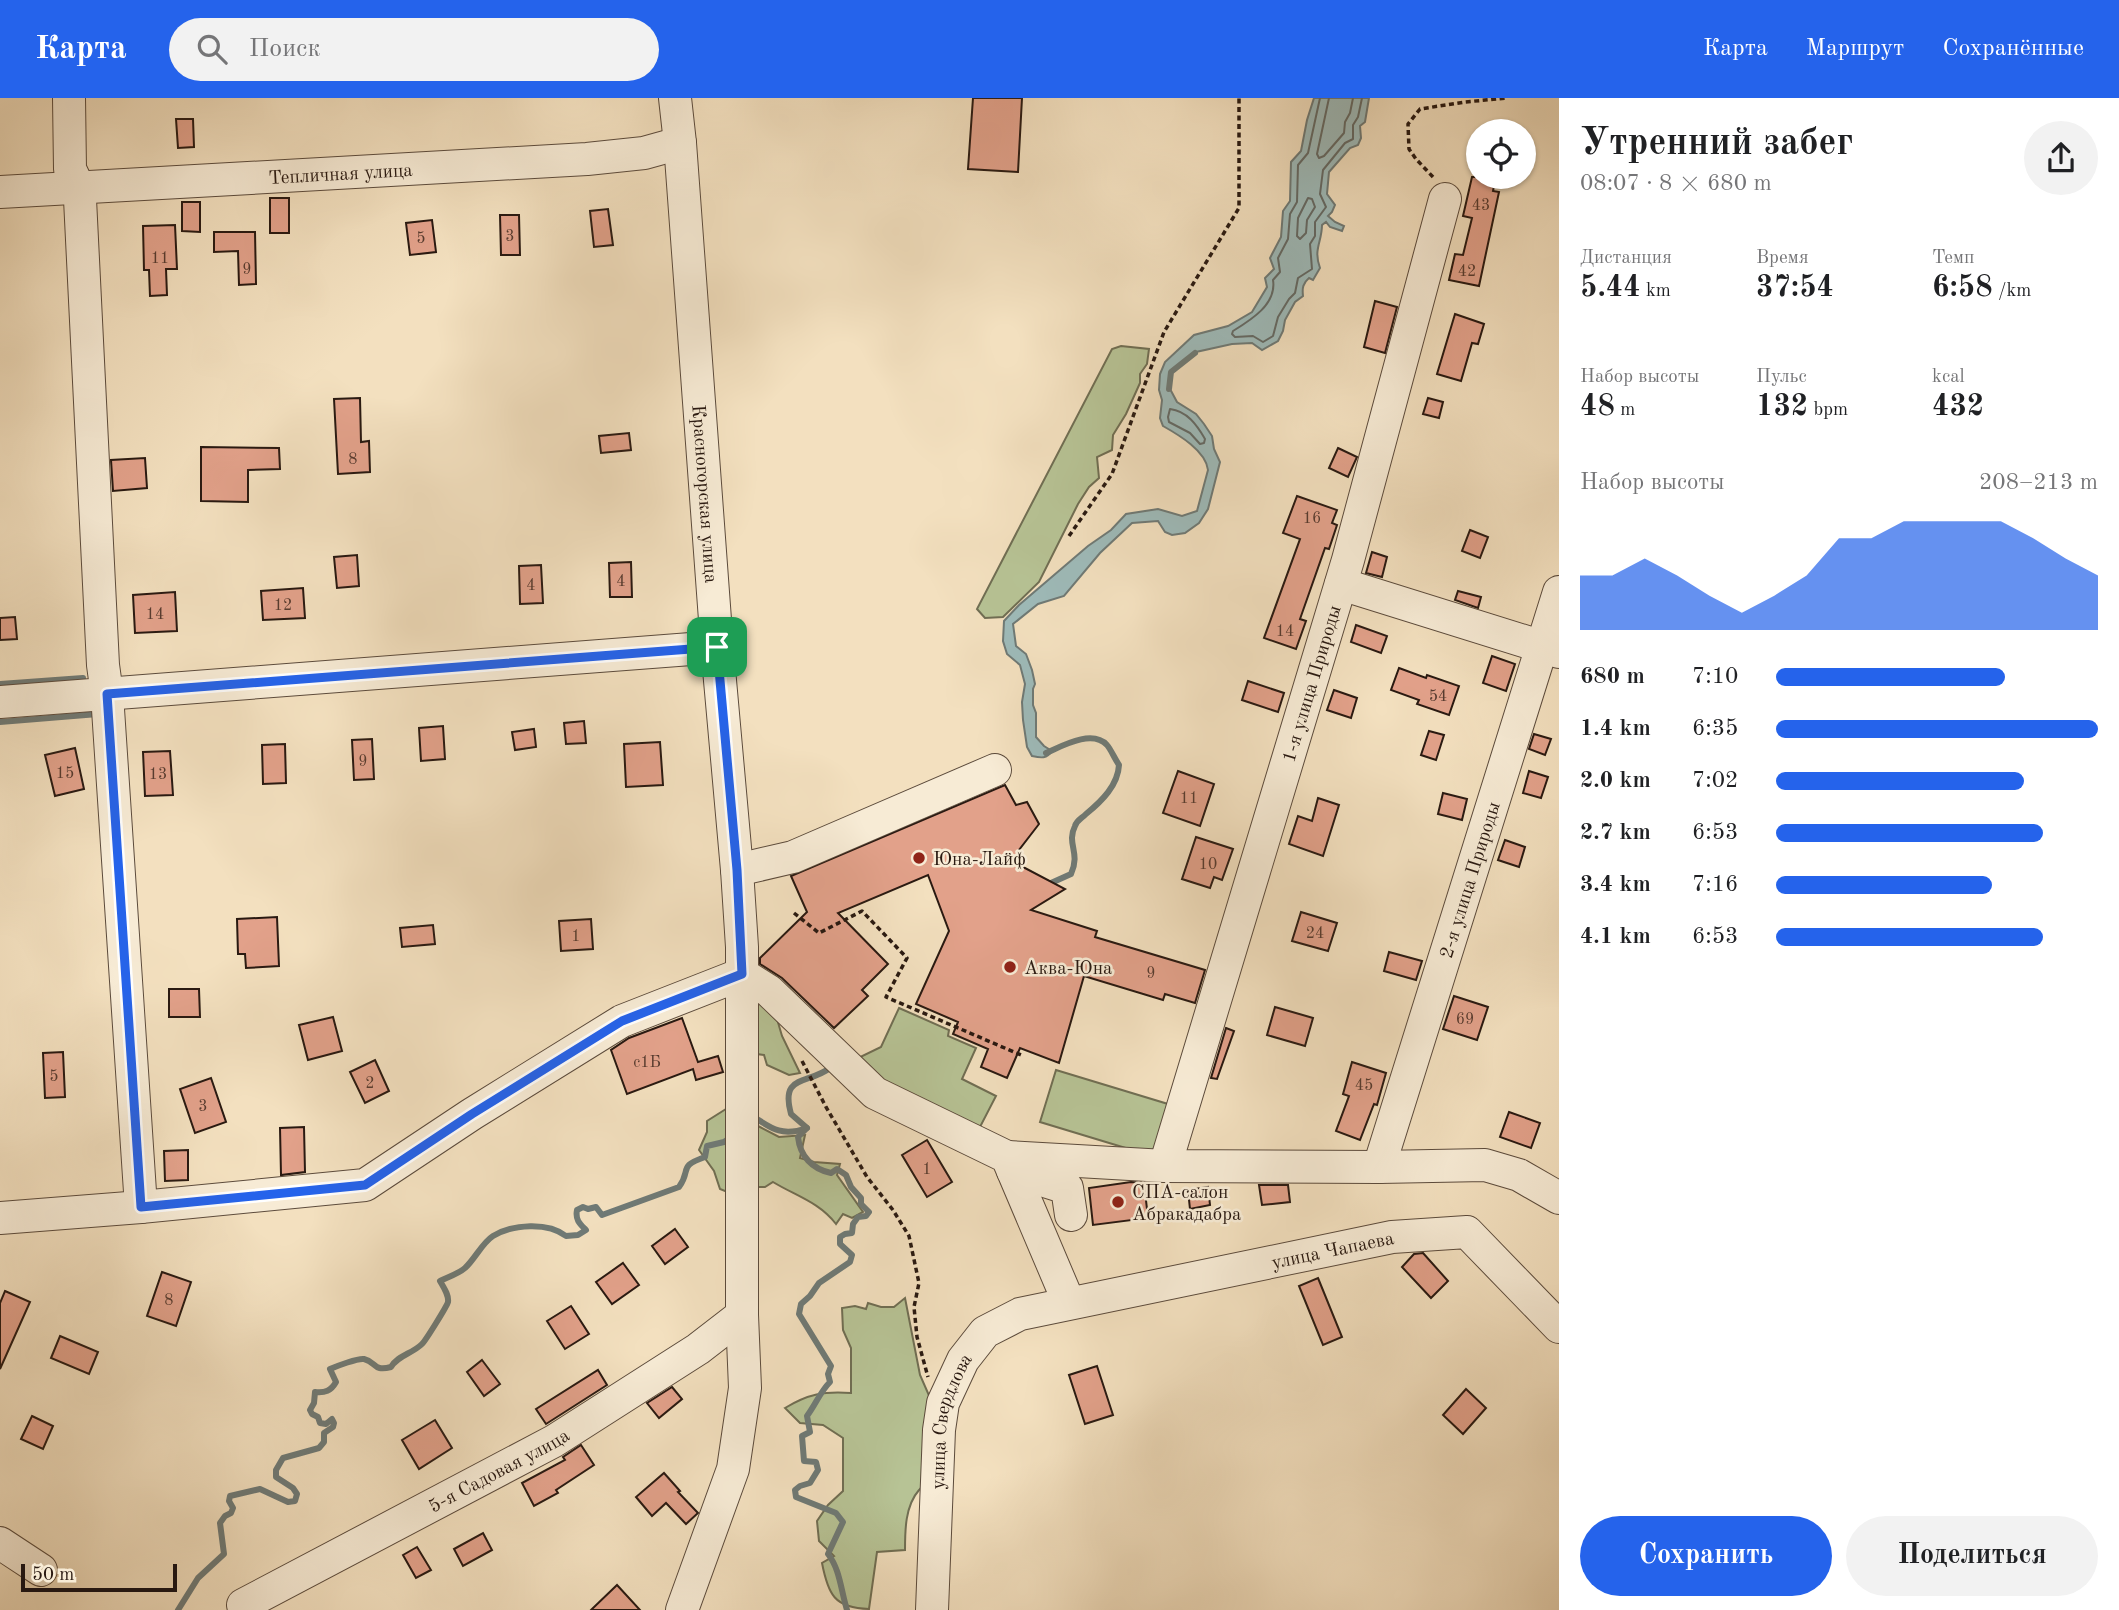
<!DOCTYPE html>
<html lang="ru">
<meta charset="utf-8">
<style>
:root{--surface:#fff;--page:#f2f2f2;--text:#202124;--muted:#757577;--accent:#2563eb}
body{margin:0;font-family:"Old Standard TT",serif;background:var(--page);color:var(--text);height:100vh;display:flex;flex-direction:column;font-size:26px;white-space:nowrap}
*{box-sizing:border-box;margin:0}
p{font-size:23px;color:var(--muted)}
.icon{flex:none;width:38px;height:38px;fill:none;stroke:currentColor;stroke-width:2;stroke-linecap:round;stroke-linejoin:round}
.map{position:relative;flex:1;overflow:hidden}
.side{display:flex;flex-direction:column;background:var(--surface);width:560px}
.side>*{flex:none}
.tools{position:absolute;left:1466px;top:21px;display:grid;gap:14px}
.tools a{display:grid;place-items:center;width:70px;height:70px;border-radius:50%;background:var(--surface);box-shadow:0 2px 5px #0004;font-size:35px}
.scale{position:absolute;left:21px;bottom:18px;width:156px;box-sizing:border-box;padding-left:7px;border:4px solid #291911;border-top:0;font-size:19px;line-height:24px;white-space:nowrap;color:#291911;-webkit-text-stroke:5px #f7ebd5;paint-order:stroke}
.pin{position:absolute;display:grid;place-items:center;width:60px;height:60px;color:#fff;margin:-30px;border-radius:14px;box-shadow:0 4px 10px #0006}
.round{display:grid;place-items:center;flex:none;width:74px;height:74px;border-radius:37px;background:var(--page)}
.headline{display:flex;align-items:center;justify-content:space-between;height:119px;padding:0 21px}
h1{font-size:38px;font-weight:700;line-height:52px}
.stats{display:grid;grid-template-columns:repeat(3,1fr);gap:10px;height:119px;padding:7px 21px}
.stats div{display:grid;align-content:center}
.stats b{font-size:30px;font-weight:700}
.stats small{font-size:19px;font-weight:400}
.stats p{font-size:19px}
.chart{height:196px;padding:14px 21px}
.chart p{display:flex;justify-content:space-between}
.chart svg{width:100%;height:126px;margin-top:7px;fill:var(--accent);opacity:.7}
.action{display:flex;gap:14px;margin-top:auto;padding:14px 21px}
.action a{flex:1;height:80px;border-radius:42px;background:var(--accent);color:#fff;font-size:28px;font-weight:700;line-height:80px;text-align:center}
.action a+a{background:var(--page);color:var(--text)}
ul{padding:0 21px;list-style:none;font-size:23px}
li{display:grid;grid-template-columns:112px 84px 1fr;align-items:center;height:52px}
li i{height:18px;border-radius:9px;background:var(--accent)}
header{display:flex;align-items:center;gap:42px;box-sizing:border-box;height:98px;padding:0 35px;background:var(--accent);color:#fff}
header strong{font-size:33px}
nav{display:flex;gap:38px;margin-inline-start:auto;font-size:24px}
.search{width:490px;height:63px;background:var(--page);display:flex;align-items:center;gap:18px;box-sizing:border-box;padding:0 24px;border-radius:38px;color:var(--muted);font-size:26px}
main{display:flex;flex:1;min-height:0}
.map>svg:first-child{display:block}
.green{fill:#b7c395;stroke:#706e53;stroke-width:2}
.water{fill:#9ebbba;stroke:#6f7a76;stroke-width:2}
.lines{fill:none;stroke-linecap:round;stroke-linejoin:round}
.shore{stroke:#646a66;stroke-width:2}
.stream{stroke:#6f7a76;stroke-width:6}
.building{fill:#e2a18a;stroke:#291911;stroke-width:2}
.minor-casing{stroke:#5c4b3c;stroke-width:34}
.path{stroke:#291911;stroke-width:3.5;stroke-dasharray:5 3.5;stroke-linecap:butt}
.minor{stroke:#f7ebd5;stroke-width:32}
.route-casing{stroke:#fff;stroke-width:14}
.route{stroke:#2563eb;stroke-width:9}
.poi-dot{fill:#8f2418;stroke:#f7ebd5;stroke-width:2.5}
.labels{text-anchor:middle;stroke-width:5;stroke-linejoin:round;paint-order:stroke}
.number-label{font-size:16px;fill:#573b2f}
.street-label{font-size:19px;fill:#291911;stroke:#f7ebd5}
.poi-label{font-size:19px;fill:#291911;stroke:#f7ebd5;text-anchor:start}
</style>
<header>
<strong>Карта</strong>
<div class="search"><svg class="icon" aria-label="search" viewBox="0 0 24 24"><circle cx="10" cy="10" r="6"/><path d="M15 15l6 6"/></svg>Поиск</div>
<nav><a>Карта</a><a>Маршрут</a><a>Сохранённые</a></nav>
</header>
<main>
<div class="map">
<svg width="1559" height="1512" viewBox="0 0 1559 1512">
<rect width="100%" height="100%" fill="#f3e0bf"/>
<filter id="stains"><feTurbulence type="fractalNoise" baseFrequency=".00286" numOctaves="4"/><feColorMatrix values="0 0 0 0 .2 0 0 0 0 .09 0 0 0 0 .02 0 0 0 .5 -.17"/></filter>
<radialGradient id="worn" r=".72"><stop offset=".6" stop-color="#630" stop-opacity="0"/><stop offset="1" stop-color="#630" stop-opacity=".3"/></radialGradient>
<g class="green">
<path d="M1121,248L1149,251L1147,266L1140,276V285L1126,316L1113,337L1112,352L1097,359L1099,380L1089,389L1078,406L1039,484L1003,519L985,520L977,511L1112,251Z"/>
<path d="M747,888L772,904L782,938L800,975L789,977L767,967L764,957L757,956Z"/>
<path d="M899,910L949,932L948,938L976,950L962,981L996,998L980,1029L865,974L852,963L881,949Z"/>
<path d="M1056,972L1168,1006L1152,1058L1040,1024Z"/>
<path d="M737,1004L735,1097L720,1091L714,1073L699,1052L707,1034V1023Z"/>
<path d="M758,1028L779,1039L805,1037L800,1060L814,1064L840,1066L837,1077L863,1114L852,1120L843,1116L836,1126C819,1104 796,1098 773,1084L765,1089H748Z"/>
<path d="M905,1200L920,1277L931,1302L939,1380C933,1384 923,1387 919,1392C905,1408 905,1433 905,1452L877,1454L869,1511C834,1510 828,1496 822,1465L834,1458L819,1443L817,1423L828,1407L843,1393V1340L823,1327L800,1325L785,1310C808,1296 824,1293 851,1295V1250L843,1232L842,1210L855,1208L866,1211L868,1205L881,1209H894Z"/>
</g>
<path class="water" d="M1314,0H1369L1365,24L1360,28L1361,40L1358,47L1350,50L1329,74L1327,96L1335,107L1332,114L1328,118L1335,124L1344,128L1342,133L1330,129L1326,124L1322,127C1322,144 1313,151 1320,170L1313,182L1309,180C1303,185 1302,190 1303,198L1295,204L1285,222L1283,233L1278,243L1262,252L1252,245L1232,246L1196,254L1171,274L1169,289L1177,304L1196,316L1204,326L1212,338L1214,351L1220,364L1208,411L1199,425L1185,435L1172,437L1165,434L1158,423L1132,425L1100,455L1064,498L1038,506L1013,526L1016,548L1026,556L1032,572L1035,586L1033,591V607L1036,615V639L1044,648L1052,653C1047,661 1041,660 1032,658L1027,649L1023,622L1022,604L1025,586L1020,567L1007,556L1003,543L1004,523L1019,507L1088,448L1111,432L1126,416L1158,411L1182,418L1197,413L1208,372C1206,353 1179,337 1163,328L1160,320L1162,302L1159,292L1160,276L1165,264L1194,237L1228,228L1252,214L1267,189L1265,180L1274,171L1270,160L1281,139L1283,113L1290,103L1291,64L1301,53L1307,22Z"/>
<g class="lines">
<g class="shore">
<path d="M1320,0L1308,55L1298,67L1297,104L1290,116L1288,141L1278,160L1280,174L1273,182C1277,206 1251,222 1233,233L1232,236L1235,239L1253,238L1263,244L1273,238L1278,219L1289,201L1295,195L1298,180L1312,171L1310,146L1315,138V124L1326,109L1320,96L1323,72L1345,45L1353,41V27L1358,19L1362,0"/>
<path d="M1329,0L1317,56L1319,60L1324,58L1344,35L1345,24L1350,15L1353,0"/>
<path d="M1308,100L1312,101L1315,109L1307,122L1306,135L1300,141L1297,138L1298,120Z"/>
<path d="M1170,311C1187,313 1197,327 1205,341L1204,345L1200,346L1190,335L1169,324L1168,319Z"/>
</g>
<g class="stream">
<path d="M1169,291L1171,274L1195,255"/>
<path d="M0,586L83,580"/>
<path d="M0,624L98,616"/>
<path d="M1046,655C1062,648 1092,631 1107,647C1110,650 1115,661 1119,667C1118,687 1102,703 1086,716C1081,721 1077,722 1075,728C1066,746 1081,754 1071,776L1051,785"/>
<path d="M751,1017C772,1031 782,1039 807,1030L791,1016C780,976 807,987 830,970"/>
<path d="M807,1030L798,1039C800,1058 812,1071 831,1075L837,1071L846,1077L851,1089L861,1100V1106L869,1114L866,1118L858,1119L853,1126L852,1135L845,1136L840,1139V1146L852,1157L850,1164L819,1185L810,1198L801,1206L799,1216L831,1268L828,1276L830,1284C820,1294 816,1306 807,1318L810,1334L802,1338L804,1363L816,1364L818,1372L810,1385L800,1388L795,1392L796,1399L836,1415L843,1424L828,1456C840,1471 841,1493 847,1512"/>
<path d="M178,1512L198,1480L224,1456L220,1425L225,1418L231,1415L233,1410L229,1403L230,1398L260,1391L288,1404L295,1403L297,1396L293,1390L276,1379V1372L283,1360L319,1350L324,1344V1335L333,1329L334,1325L332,1321L326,1326L320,1325L318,1319L312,1316L310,1312L314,1305L315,1294C325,1295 331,1293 336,1284L330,1271C337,1268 358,1260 364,1261C377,1264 373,1274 391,1269C398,1257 412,1256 422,1246C426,1242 447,1208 448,1204C449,1197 444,1190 440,1183C448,1179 458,1176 465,1170C475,1161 482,1145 493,1138C513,1126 548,1124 566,1138L578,1137L586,1132C580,1126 575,1122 577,1112L583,1109L588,1111L596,1109L602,1117L679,1089C692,1071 677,1069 705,1059L707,1048L724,1044L733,1038"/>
</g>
</g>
<g class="building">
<path d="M973,0H1022L1018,74L968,71Z"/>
<path d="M176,21H193L194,49L178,50Z"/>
<path d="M1472,79H1496L1493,93L1499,94L1479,188L1449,182L1455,156L1463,157L1472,120L1463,118Z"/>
<rect x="270" y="100" width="19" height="35"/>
<path d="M182,104H200V134L182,133Z"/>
<path d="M608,111L613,147L594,149L590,113Z"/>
<path d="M500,117H519L520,157H501Z"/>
<path d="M432,122L436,154L410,157L406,125Z"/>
<path d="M175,127L177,171H166L167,197L150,198L149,172H144L143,128Z"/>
<path d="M214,134H255L256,186L239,187L238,153L214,154Z"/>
<path d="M1375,203L1397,209L1385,255L1364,249Z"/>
<path d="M1455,216L1484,226L1478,246L1472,245L1461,283L1437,276Z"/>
<path d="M360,300L361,344L369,343L370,374L338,376L334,301Z"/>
<path d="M1428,300L1443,304L1439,320L1423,316Z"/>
<path d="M629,335L631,352L601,355L599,338Z"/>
<path d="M201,349L279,350L280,371L248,372V404L201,403Z"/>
<path d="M1338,350L1357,359L1348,379L1329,370Z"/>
<path d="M145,360L147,390L113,393L111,362Z"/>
<path d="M1297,398L1337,412L1332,425L1337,427L1329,451L1325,450L1300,521L1306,523L1296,551L1264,540L1300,441L1283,435Z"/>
<path d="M1470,432L1488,439L1480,460L1462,453Z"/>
<path d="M1372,454L1387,459L1382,479L1366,475Z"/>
<path d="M357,457L359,488L337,490L334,459Z"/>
<path d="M631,464L632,499H610L609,465Z"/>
<path d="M541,467L543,505L520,506L519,468Z"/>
<path d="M303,490L305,520L263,522L261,493Z"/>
<path d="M1458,493L1481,499L1478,510L1455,502Z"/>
<path d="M175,494L177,533L135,535L133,497Z"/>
<path d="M15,519L17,541L0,542V520Z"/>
<path d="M1356,527L1387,538L1381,555L1351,544Z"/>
<path d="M1492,558L1515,566L1506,593L1483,585Z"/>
<path d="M1399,570L1426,580L1427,577L1459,588L1449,617L1417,606L1419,602L1391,592Z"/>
<path d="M1248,583L1284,595L1278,614L1242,602Z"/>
<path d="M1334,592L1357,600L1351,620L1327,612Z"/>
<path d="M584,623L586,645L566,646L564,625Z"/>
<path d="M443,628L445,661L421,663L419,630Z"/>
<path d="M534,631L536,649L515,652L512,634Z"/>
<path d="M1429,633L1444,637L1436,662L1421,657Z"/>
<path d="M1534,636L1551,641L1545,657L1529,651Z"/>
<path d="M372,641L374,681L354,682L352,642Z"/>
<path d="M660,644L663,687L626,689L624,646Z"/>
<path d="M285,646L286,685L263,686L262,647Z"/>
<path d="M75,650L84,691L55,698L45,657Z"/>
<path d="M170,653L173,697L145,698L143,654Z"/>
<path d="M1178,673L1214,686L1200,728L1163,715Z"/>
<path d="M1529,673L1548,679L1541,700L1523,695Z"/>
<path d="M1005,687L1016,707L1027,704L1039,726L1019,752L1023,769L1065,791L1031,812L1097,833L1095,839L1205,872L1195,905L1165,896L1163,902L1084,878L1059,965L1020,950L1007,980L981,969L988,951L953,936L958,924L916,906L949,833L928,777L838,815L888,866L862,892L868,898L834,930L782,880L760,866V860L807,814L791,778Z"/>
<path d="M1443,695L1467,701L1462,722L1438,716Z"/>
<path d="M1318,700L1339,707L1323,758L1289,746L1298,718L1312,723Z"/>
<path d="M1196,739L1233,751L1222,782L1214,779L1210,790L1182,781Z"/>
<path d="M1505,742L1525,749L1519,769L1498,762Z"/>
<path d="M1301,814L1337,825L1328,853L1292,843Z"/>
<path d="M277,819L279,868L246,870L245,856H238L237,821Z"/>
<path d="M591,821L593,851L561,853L559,823Z"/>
<path d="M433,827L435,846L402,849L400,830Z"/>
<path d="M1389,854L1422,863L1416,882L1384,873Z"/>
<path d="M169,891H199L200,919H169Z"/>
<path d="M1454,898L1488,909L1477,942L1443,931Z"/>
<path d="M1275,909L1313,920L1305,948L1267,937Z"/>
<path d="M333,919L342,953L308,962L299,927Z"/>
<path d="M682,920L698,964L718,958L723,974L696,982L693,971L627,996L611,952L629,940Z"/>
<path d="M1226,930L1234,933L1217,981L1211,980Z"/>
<path d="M63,954L65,999L45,1000L43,955Z"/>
<path d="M375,962L389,993L365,1005L350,974Z"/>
<path d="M1352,964L1386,975L1377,1007L1374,1006L1360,1042L1336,1033L1349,998L1343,996Z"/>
<path d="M211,980L226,1024L195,1035L180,991Z"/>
<path d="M1509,1014L1540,1025L1531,1050L1500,1039Z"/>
<path d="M304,1029L305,1074L281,1077L280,1030Z"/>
<path d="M927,1042L952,1084L927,1099L902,1057Z"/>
<path d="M188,1052V1082L165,1083L164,1053Z"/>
<path d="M1131,1084L1144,1085L1148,1120L1093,1127L1089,1090Z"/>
<path d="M1259,1087H1288L1290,1104L1262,1107Z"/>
<path d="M1208,1089L1210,1107L1190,1111L1188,1092Z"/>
<path d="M675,1131L688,1149L665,1166L652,1148Z"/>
<path d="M1423,1155L1448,1183L1431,1200L1402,1169L1414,1156Z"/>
<path d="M623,1165L639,1187L612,1206L596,1184Z"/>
<path d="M162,1174L191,1184L176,1228L147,1218Z"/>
<path d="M1318,1180L1342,1239L1323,1247L1299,1188Z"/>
<path d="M5,1193L30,1204L0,1271V1205Z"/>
<path d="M571,1208L589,1236L565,1251L547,1223Z"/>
<path d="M60,1238L98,1254L89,1276L51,1260Z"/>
<path d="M482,1262L500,1286L484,1298L467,1274Z"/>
<path d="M1097,1268L1113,1317L1085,1326L1069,1277Z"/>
<path d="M598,1272L607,1287L546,1326L536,1311Z"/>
<path d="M672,1289L682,1301L659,1320L647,1305Z"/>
<path d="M1466,1291L1486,1310L1463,1336L1443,1317Z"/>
<path d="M32,1318L53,1328L43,1351L21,1341Z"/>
<path d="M435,1322L452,1350L419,1371L402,1342Z"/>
<path d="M581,1347L594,1367L556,1392L558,1395L534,1408L522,1385L565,1362L563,1359Z"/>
<path d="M664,1375L680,1393L678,1394L698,1415L686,1426L666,1405L652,1418L636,1399Z"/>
<path d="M483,1435L492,1452L463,1468L454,1451Z"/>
<path d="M417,1449L431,1472L416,1480L403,1457Z"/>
<path d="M617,1487L640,1512H591Z"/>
</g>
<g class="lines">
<defs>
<g id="minor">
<path d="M69,0L70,71L78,88L80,101L103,567L107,596L141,1109"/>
<path id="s1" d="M675,0L680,45L717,549L737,772L742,849V1217L745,1290L733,1371L682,1512"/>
<path id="s2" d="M0,94L587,61L644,55L680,45"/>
<path d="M1341,486L1559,554"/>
<path d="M0,604L717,549"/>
<path d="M737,772L793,759L995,672"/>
<path d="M742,876L769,893L875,995L1007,1059L1069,1205"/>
<path d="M1007,1059L1165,1068L1379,1069L1485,1067L1519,1077L1559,1100"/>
<path id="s3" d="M1165,1068L1348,462L1445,101"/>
<path id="s4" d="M1379,1069L1559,494"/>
<path d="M1013,1073L1067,1090L1071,1117"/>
<path d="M0,1120L141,1109L365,1087L472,1016L622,923L742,876"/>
<path d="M0,1445L41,1472"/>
<path id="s5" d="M243,1507L554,1343L698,1251L742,1217"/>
<path id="s6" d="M932,1512L939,1332L943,1305L963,1262L985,1234L1020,1216L1392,1139L1467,1134L1559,1229"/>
</g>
</defs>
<use href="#minor" class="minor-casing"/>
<g class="path">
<path d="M1433,79L1416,61L1409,51L1408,26L1420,11L1465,4L1507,0"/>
<path d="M1069,438L1112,376L1164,234L1239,110V0"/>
<path d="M794,815L819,835L862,813L907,860L886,899L1021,957"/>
<path d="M802,963L826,1009L867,1079L893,1112L909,1138L919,1185L914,1209L917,1239L928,1279"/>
</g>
<use href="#minor" class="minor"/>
</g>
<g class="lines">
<defs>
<path id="route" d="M717,549L737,772L742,876L622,923L472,1016L365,1087L141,1109L107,596Z"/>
</defs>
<use href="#route" class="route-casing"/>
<use href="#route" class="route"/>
</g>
<g class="poi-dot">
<circle cx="919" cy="760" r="7"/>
<circle cx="1010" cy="869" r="7"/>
<circle cx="1118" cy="1104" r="7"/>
</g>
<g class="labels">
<g class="number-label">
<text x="1481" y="112">43</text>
<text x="510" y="143">3</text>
<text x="421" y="145">5</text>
<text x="160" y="165">11</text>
<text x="247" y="176">9</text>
<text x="1467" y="178">42</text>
<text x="353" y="366">8</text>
<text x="1312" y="425">16</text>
<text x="621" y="488">4</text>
<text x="531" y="492">4</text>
<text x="283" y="512">12</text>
<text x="155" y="521">14</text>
<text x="1285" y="538">14</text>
<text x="1438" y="603">54</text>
<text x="363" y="668">9</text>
<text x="65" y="680">15</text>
<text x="158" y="681">13</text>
<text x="1189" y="705">11</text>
<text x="1208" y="771">10</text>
<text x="1315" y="840">24</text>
<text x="576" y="843">1</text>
<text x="1151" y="880">9</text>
<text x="1465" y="926">69</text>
<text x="647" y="969">с1Б</text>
<text x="54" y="983">5</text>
<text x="370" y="990">2</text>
<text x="1364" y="992">45</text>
<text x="203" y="1013">3</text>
<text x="927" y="1076">1</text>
<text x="169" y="1207">8</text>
</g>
<g class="street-label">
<text dy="7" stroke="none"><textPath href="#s2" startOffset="341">Тепличная улица</textPath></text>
<text dy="7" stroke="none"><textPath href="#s1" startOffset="397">Красногорская улица</textPath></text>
<text dy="7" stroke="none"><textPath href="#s3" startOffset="504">1-я улица Природы</textPath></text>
<text dy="7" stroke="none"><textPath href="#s4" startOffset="301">2-я улица Природы</textPath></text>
<text dy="7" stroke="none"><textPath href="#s6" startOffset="649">улица Чапаева</textPath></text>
<text dy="7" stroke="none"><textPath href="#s6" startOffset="191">улица Свердлова</textPath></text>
<text dy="7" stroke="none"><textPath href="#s5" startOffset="289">5-я Садовая улица</textPath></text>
</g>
<g class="poi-label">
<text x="933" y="767">Юна-Лайф</text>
<text x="1024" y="876">Аква-Юна</text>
<text x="1132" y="1100">СПА-салон<tspan x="1132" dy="22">Абракадабра</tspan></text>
</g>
</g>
<rect width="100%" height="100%" filter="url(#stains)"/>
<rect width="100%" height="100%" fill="url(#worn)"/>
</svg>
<div class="tools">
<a><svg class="icon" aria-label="locate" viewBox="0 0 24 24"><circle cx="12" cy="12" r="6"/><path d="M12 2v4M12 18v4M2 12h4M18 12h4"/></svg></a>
</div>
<div class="scale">50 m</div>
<div class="pin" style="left:717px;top:549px;background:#1e9e55"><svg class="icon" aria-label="arrive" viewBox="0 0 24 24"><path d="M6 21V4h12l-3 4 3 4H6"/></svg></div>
</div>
<section class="side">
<div class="headline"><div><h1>Утренний забег</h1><p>08:07 · 8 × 680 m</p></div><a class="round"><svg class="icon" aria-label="share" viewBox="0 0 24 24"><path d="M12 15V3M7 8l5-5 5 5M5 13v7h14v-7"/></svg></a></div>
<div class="stats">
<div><p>Дистанция</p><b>5.44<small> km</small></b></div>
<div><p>Время</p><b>37:54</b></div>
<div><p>Темп</p><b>6:58<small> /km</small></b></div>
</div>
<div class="stats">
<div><p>Набор высоты</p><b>48<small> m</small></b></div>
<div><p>Пульс</p><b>132<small> bpm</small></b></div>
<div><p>kcal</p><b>432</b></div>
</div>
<div class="chart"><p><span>Набор высоты</span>208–213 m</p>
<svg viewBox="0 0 160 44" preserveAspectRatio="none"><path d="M0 44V25L10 25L20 19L30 25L40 32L50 38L60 32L70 25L80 12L90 12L100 6L110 6L120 6L130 6L140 12L150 19L160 25V44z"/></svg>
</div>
<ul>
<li><b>680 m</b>7:10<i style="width:71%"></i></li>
<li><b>1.4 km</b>6:35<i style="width:100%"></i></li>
<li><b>2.0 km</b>7:02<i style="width:77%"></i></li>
<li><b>2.7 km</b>6:53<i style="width:83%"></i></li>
<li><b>3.4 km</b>7:16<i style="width:67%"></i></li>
<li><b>4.1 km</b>6:53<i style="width:83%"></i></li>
</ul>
<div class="action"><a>Сохранить</a><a>Поделиться</a></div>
</section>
</main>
